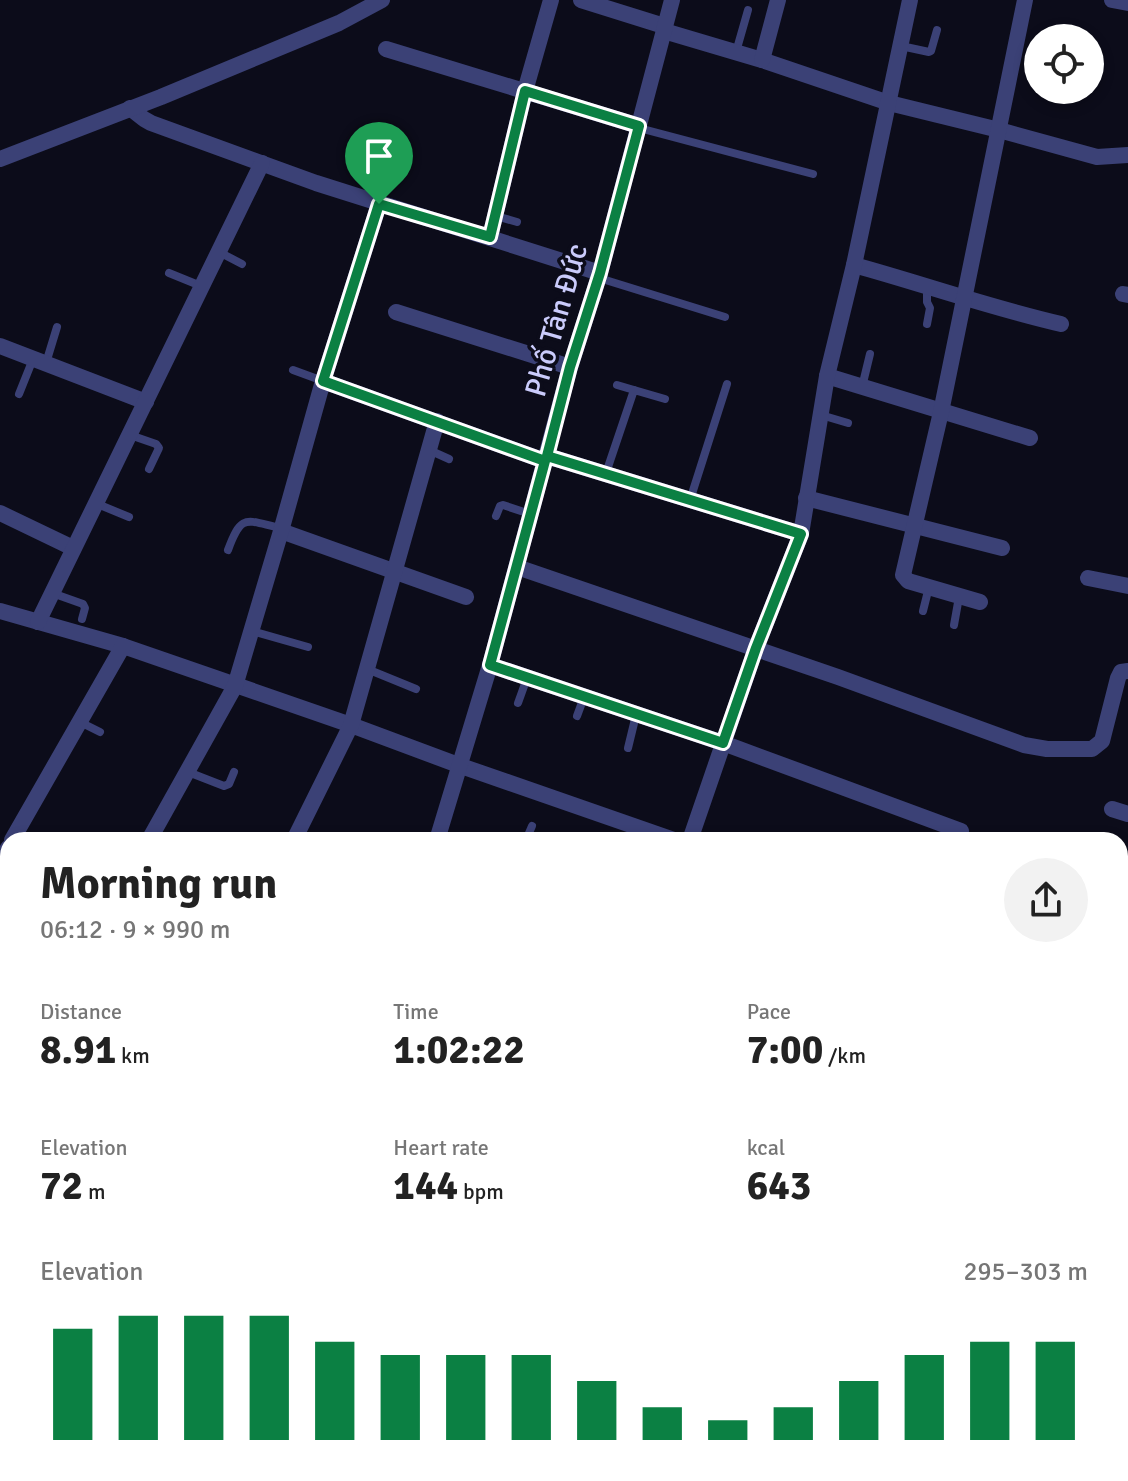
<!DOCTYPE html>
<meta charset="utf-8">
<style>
:root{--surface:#fff;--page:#f2f2f2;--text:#222;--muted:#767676;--accent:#0b8043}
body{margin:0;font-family:Signika,sans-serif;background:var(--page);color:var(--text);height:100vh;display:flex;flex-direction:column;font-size:30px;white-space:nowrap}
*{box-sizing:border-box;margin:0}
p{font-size:26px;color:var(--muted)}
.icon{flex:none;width:44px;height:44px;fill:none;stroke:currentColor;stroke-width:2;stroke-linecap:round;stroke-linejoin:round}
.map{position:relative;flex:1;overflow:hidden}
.drawer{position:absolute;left:0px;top:832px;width:1128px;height:650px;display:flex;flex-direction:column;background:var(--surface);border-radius:24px 24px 0 0;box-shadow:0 4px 12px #0003}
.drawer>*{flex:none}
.buttons{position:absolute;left:1024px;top:24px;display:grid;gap:16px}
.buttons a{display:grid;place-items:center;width:80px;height:80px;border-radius:50%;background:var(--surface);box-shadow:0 4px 12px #0003;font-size:40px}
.pin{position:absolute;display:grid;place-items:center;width:68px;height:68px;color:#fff;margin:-82px -34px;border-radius:50% 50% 50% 0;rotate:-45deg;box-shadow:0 0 8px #0007}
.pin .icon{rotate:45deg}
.round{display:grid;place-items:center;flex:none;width:84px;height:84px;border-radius:42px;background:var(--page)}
.head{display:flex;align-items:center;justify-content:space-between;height:136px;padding:0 40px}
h1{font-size:44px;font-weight:800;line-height:60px}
.stats{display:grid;grid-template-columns:repeat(3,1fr);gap:12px;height:136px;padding:8px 40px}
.stats div{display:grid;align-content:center}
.stats b{font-size:40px;font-weight:800}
.stats small{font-size:22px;font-weight:400}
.stats p{font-size:22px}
.chart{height:224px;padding:16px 40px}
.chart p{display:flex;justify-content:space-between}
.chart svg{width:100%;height:144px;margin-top:8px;stroke:var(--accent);stroke-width:6}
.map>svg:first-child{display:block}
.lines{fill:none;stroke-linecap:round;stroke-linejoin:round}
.service{stroke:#3b4176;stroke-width:8}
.minor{stroke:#3b4176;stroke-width:16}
.primary{stroke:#a359f2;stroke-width:22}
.route-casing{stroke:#fff;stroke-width:16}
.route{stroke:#0b8043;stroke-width:10}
.labels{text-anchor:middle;stroke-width:7;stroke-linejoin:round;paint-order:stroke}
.street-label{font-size:30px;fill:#cacbfb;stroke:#0c0c1a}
</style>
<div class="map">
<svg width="1128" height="1481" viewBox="0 0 1128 1481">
<rect width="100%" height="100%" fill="#0c0c1a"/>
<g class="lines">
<g class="service">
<path d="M901,46L929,52L931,51L937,30"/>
<path d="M736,52L748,10"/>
<path d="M639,128L813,174"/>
<path d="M496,216L517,222"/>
<path d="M219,252L242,264"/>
<path d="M169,273L201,286"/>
<path d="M599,278L725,317"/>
<path d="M927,286V302L930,308L927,324"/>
<path d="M46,363L57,327"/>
<path d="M293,370L323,381"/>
<path d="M617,385L634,390"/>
<path d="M862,387L870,354"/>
<path d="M19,394L33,359"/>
<path d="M821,415L848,423"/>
<path d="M130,435L156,444L159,448L149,469"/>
<path d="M429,450L449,459"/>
<path d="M606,473L634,390L665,399"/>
<path d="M690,500L727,384"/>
<path d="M95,503L129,517"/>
<path d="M496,516L500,506L503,505L530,514"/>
<path d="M228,550C242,512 246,521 281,528"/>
<path d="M52,593L83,604L85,608L82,619"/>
<path d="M923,611L929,587"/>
<path d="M954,625L959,597"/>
<path d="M252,631L308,647"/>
<path d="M367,669L416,689"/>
<path d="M518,703L527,678"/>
<path d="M577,716L584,697"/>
<path d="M80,722L100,732"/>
<path d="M628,748L636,715"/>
<path d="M188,772L224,786L229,784L234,772"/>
<path d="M526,840L532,826"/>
<path d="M727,1481L730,1474"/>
<path d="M845,1481L854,1474"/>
</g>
<g class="minor">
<path d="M581,0L664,26"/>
<path d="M1112,0L1128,3"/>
<path d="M664,31L762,60L889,103L999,130L1097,157L1128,155"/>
<path d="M386,49L639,126"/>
<path d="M762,60L778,0"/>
<path d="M130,108L144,119L151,123L316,183L600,273"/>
<path d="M0,159L161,97L339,23L382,0"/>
<path d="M490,237L525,91L551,0"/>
<path d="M854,265C923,284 991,308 1061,324"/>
<path d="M1123,294L1128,295"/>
<path d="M396,312L570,367"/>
<path d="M0,346L146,402"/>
<path d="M827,376L1030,438"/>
<path d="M323,381L545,461"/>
<path d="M547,456L801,534"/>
<path d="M806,498L1002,548"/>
<path d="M0,513L73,548"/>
<path d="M281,531L466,597"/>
<path d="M517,567L838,677L1024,745L1047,749H1092L1102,741L1118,678L1121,672L1128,671"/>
<path d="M1088,578L1128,586"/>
<path d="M980,602L908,581L903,575L941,412L1025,0"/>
<path d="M0,611L123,646L351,725L461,766L674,840"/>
<path d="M38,622L262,163"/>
<path d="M490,665L723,743L961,831"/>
<path d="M1112,809L1128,814"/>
<path d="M12,840L123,646"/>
<path d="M149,840L235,686L281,531L323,381L379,204"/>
<path d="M294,840L351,725L437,421"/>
<path d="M437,840L490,665L570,367L600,273L672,0"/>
<path d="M690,840L756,648L801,534L827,376L854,265L910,0"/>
<path d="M0,862L8,848"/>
<path d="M1120,883L1128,884"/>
<path d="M0,1096L8,1085"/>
<path d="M1120,1217L1128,1226"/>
<path d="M1120,1246L1128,1241"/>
<path d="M0,1305L8,1295"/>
<path d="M1120,1321L1128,1317"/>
<path d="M0,1351L8,1358"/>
<path d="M0,1439L8,1433"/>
<path d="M111,1474L116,1481"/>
<path d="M810,1474L812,1481"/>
<path d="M152,1481L163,1474"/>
<path d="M351,1481L366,1474"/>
<path d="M586,1481L604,1474"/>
</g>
<g class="primary">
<path d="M1120,1286L1128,1282"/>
<path d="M674,1481L686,1474"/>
</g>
</g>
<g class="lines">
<defs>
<path id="route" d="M525,91L639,126L600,273L570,367L547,456L801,534L756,648L723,743L490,665L545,461L323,381L379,204L490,237Z"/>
</defs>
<use href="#route" class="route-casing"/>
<use href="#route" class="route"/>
</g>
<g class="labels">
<g class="street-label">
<text transform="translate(556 320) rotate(-74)" y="10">Phố Tân Đức</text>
</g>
</g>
</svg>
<div class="buttons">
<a><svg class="icon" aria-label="locate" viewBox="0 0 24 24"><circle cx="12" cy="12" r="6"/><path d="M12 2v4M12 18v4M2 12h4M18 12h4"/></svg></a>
</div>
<div class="pin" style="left:379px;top:204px;background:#1e9e55"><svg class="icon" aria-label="arrive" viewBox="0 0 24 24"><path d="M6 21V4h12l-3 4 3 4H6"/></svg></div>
<section class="drawer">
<div class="head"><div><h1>Morning run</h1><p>06:12 · 9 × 990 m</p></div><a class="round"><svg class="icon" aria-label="share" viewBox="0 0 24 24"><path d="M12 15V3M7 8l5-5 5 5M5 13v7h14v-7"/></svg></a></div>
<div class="stats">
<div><p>Distance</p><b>8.91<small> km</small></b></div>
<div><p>Time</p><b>1:02:22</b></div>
<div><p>Pace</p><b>7:00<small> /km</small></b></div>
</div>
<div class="stats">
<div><p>Elevation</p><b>72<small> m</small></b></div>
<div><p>Heart rate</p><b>144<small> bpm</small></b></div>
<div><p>kcal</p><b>643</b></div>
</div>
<div class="chart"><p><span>Elevation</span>295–303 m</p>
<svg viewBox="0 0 160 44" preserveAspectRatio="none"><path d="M5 44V10M15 44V6M25 44V6M35 44V6M45 44V14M55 44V18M65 44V18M75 44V18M85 44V26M95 44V34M105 44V38M115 44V34M125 44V26M135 44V18M145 44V14M155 44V14"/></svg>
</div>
</section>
</div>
